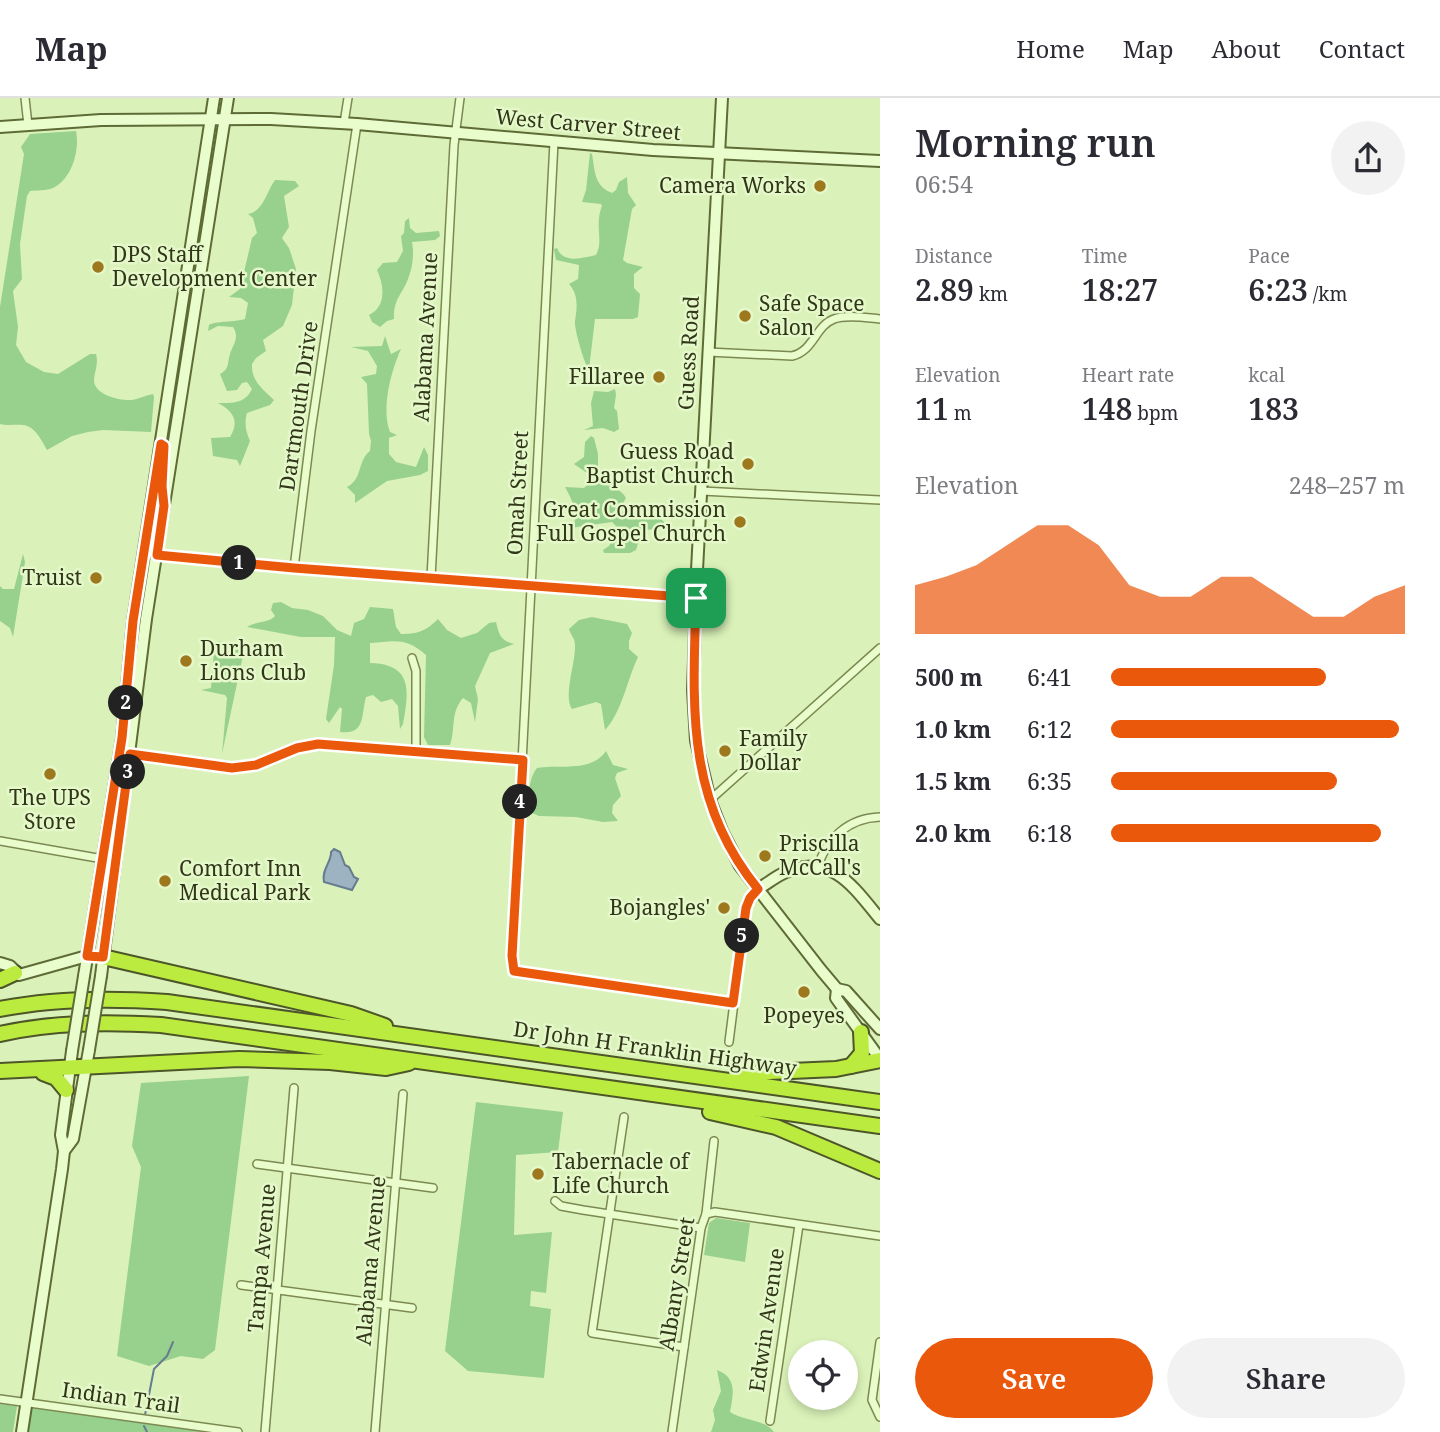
<!DOCTYPE html>
<meta charset="utf-8">
<style>
:root{--surface:#fff;--page:#f2f2f3;--text:#2b2b33;--muted:#7c7c81;--line:#e1e1e2;--accent:#ea580c}
body{margin:0;font-family:"Noto Serif",serif;background:var(--page);color:var(--text);height:100vh;display:flex;flex-direction:column;font-size:26px;white-space:nowrap}
*{box-sizing:border-box;margin:0}
p{font-size:23px;color:var(--muted)}
.icon{flex:none;width:38px;height:38px;fill:none;stroke:currentColor;stroke-width:2;stroke-linecap:round;stroke-linejoin:round}
.map{position:relative;flex:1;overflow:hidden}
.panel{display:flex;flex-direction:column;background:var(--surface);width:560px}
.panel>*{flex:none}
.buttons{position:absolute;left:788px;top:1242px;display:grid;gap:14px}
.buttons a{display:grid;place-items:center;width:70px;height:70px;border-radius:50%;background:var(--surface);box-shadow:0 4px 10px #0003;font-size:35px}
.pin{position:absolute;display:grid;place-items:center;width:60px;height:60px;color:#fff;margin:-30px;border-radius:14px;box-shadow:0 4px 10px #0006}
.km{position:absolute;width:35px;height:35px;margin:-18px;border-radius:50%;background:#222;color:#fff;font-size:19px;line-height:35px;text-align:center}
.round{display:grid;place-items:center;flex:none;width:74px;height:74px;border-radius:37px;background:var(--page)}
.headline{display:flex;align-items:center;justify-content:space-between;height:119px;padding:0 35px}
h1{font-size:38px;font-weight:600;line-height:52px}
.stats{display:grid;grid-template-columns:repeat(3,1fr);gap:10px;height:119px;padding:7px 35px}
.stats div{display:grid;align-content:center}
.stats b{font-size:30px;font-weight:600}
.stats small{font-size:19px;font-weight:400}
.stats p{font-size:19px}
.chart{height:196px;padding:14px 35px}
.chart p{display:flex;justify-content:space-between}
.chart svg{width:100%;height:126px;margin-top:7px;fill:var(--accent);opacity:.7}
.primary-button{display:flex;gap:14px;margin-top:auto;padding:14px 35px}
.primary-button a{flex:1;height:80px;border-radius:42px;background:var(--accent);color:#fff;font-size:28px;font-weight:600;line-height:80px;text-align:center}
.primary-button a+a{background:var(--page);color:var(--text)}
ul{padding:0 35px;list-style:none;font-size:23px}
li{display:grid;grid-template-columns:112px 84px 1fr;align-items:center;height:52px}
li i{height:18px;border-radius:9px;background:var(--accent)}
header{display:flex;align-items:center;gap:42px;box-sizing:border-box;height:98px;padding:0 35px;background:var(--surface);border-bottom:2px solid var(--line)}
header strong{font-size:33px}
nav{display:flex;gap:38px;margin-inline-start:auto;font-size:24px}
main{display:flex;flex:1;min-height:0}
.map>svg:first-child{display:block}
.green{fill:#98d08d}
.water{fill:#9eb3c1;stroke:#667c8f;stroke-width:2}
.lines{fill:none;stroke-linecap:round;stroke-linejoin:round}
.stream{stroke:#667c8f;stroke-width:2}
.street-casing{stroke:#7c8952;stroke-width:10}
.secondary-casing{stroke:#5f6b36;stroke-width:14}
.highway-casing{stroke:#4d5628;stroke-width:18}
.street{stroke:#e8fccc;stroke-width:7}
.secondary{stroke:#e8fccc;stroke-width:10}
.highway{stroke:#bceb3f;stroke-width:14}
.secondary-bridge-casing{stroke:#5f6b36;stroke-width:14;stroke-linecap:butt}
.secondary-bridge{stroke:#e8fccc;stroke-width:10}
.route-casing{stroke:#fff;stroke-width:14}
.route{stroke:#ea580c;stroke-width:9}
.poi-dot{fill:#9d781d;stroke:#e4f8c9;stroke-width:2.5}
.labels{text-anchor:middle;stroke-width:5;stroke-linejoin:round;paint-order:stroke}
.street-label{font-size:21px;fill:#313619;stroke:#e4f8c9}
.poi-label{font-size:21px;fill:#313619;stroke:#e4f8c9;text-anchor:start}
</style>
<header>
<strong>Map</strong>
<nav><a>Home</a><a>Map</a><a>About</a><a>Contact</a></nav>
</header>
<main>
<div class="map">
<svg width="880" height="1334" viewBox="0 0 880 1334">
<rect width="100%" height="100%" fill="#daf2b9"/>
<g class="green">
<path d="M76,33C80,52 72,81 53,90C46,93 37,92 30,93L27,98L20,146L22,181L13,193L18,229L16,247L26,264L44,274L58,276L90,256H96C99,266 94,274 94,283C95,297 120,303 132,302C139,301 146,297 153,296L154,299L151,334L103,332L88,334L72,338L47,352C42,343 35,328 23,327C15,326 9,328 0,326V209L24,56L21,49L30,36Z"/>
<path d="M590,55L592,56C595,73 594,88 612,95L616,92L619,84L627,79L628,95L636,107L632,111L623,162L627,165L643,169L634,176V190L640,196L638,219L633,221H595L589,271C584,266 574,230 575,223C577,210 579,197 569,186L578,181L579,167L556,162L554,151L557,150C563,166 582,160 596,157C604,143 594,127 602,108L601,106L582,104L586,92Z"/>
<path d="M275,82L295,83L299,88L284,98L289,129L282,140L289,150L296,171L292,207L283,228L263,242L266,253L256,260L252,266C251,283 263,291 274,302L270,307L247,315C244,325 246,334 250,343L240,368L237,362L213,358L211,340L230,339C240,323 233,313 218,305C232,305 245,306 252,291L247,284L242,285L237,292L227,293L220,276C230,271 227,265 230,256C233,246 240,240 233,229L218,228L208,233L209,227C215,223 235,224 245,221L248,205L241,200L229,199L240,191L252,140L257,135L253,120L248,116C263,114 267,93 275,82Z"/>
<path d="M409,120L410,130L416,135L439,133L440,138L435,142L412,144C414,154 413,168 409,178C404,195 393,200 394,221L387,223L380,229L372,224L369,217C387,208 384,187 377,172L383,165L397,164L403,153L401,138L404,135L405,123Z"/>
<path d="M385,238L391,256L401,251C391,273 381,310 390,334L397,337L389,340V356L396,364L416,369L424,349L428,357V373L420,377L387,383L355,405V397L347,389C363,381 357,363 370,353L371,343L369,336L367,286L361,279L376,276L377,268L368,253L351,249L382,248Z"/>
<path d="M615,291L616,297L614,310L617,313L619,331L614,334L603,330L584,332L593,328L591,305L594,293L608,294Z"/>
<path d="M591,338L594,340L598,356V382C607,388 621,390 626,400L619,412C638,421 648,405 668,428L660,431L642,432L636,452L630,455H604L603,452L609,448L617,435L616,428L612,424L570,430L574,427C577,413 572,401 565,389L584,390L588,386L587,375L574,366L584,359L585,344Z"/>
<path d="M23,456L25,464L13,539L10,530L0,523V488L3,491H14Z"/>
<path d="M281,504L292,510L308,512L323,518L337,532L351,538L354,525L364,521L370,509L393,511L396,529L401,536C418,536 426,533 438,521L447,532L461,540L477,535L489,525L496,524C499,537 501,543 514,546L490,555L475,588L478,601L475,624L471,605L463,600C450,615 456,630 450,647H428L424,639L426,557C406,539 395,543 370,545V565C413,566 409,593 403,626L400,631L398,608L392,601L381,604L373,597L366,599C361,617 366,637 340,634L342,611L340,609L329,625L326,621L334,567L335,539H301L247,529C256,523 269,525 275,518L271,512L273,505Z"/>
<path d="M592,519L627,526L632,535L629,543V551L638,559C627,582 622,614 605,632L601,606L596,604L572,611C563,597 576,564 575,547C575,540 571,538 569,531L579,522Z"/>
<path d="M218,543L245,548L222,656L227,600L225,597L201,592L211,590L214,553Z"/>
<path d="M606,653L613,667L628,671L617,675L615,680L621,698L613,707L612,715L618,723L603,724L576,719L539,718L530,714C528,700 528,681 537,670C560,666 591,675 606,653Z"/>
<path d="M249,978L215,1252L203,1261L181,1258L149,1268L117,1258L141,1069L132,1048L141,985Z"/>
<path d="M476,1004L563,1014L558,1054L516,1057L514,1137L552,1134L546,1195L531,1193L530,1208L551,1211L544,1280L468,1273L445,1253Z"/>
<path d="M716,1120L750,1125L745,1164L704,1157L709,1125Z"/>
<path d="M717,1272C738,1280 733,1297 730,1314C744,1323 764,1321 774,1334H711L715,1322L713,1312L721,1293Z"/>
<path d="M0,1306L17,1308L13,1334H0Z"/>
<path d="M29,1308L211,1334H25Z"/>
</g>
<path class="water" d="M334,751L340,754L345,767L349,769L354,779L358,781L352,792L324,784C321,772 332,763 331,754Z"/>
<g class="lines">
<g class="stream">
<path d="M145,1317L154,1271L167,1258L173,1244"/>
<path d="M144,1328L147,1334"/>
</g>
<defs>
<g id="street">
<path d="M25,0L28,27"/>
<path d="M344,25L348,0"/>
<path d="M554,44L513,839L514,873L733,905"/>
<path d="M708,254L792,258C814,253 815,228 834,221C847,216 867,220 880,221"/>
<path d="M702,393L880,402"/>
<path d="M157,457L242,466L696,500"/>
<path d="M294,470L311,333L357,26"/>
<path d="M431,480L454,47L460,0"/>
<path d="M412,560L416,573V653"/>
<path d="M127,655C160,660 225,676 256,667C278,662 295,648 318,646L522,662"/>
<path d="M710,702L880,550"/>
<path d="M0,743L103,761"/>
<path d="M818,769C826,740 849,720 880,719"/>
<path d="M729,944L746,810L750,800L758,791"/>
<path d="M624,1019L592,1235L684,1249"/>
<path d="M257,1066L433,1090"/>
<path d="M555,1103L561,1108L583,1112L701,1130"/>
<path d="M706,1116L715,1114L880,1138"/>
<path d="M241,1187L412,1210"/>
<path d="M880,1244L872,1302L880,1319"/>
<path d="M0,1301L238,1334"/>
<path d="M770,1323L799,1127"/>
<path d="M265,1334L294,990"/>
<path d="M375,1334L403,996"/>
<path d="M672,1334L701,1130L706,1116L714,1043"/>
</g>
<g id="secondary">
<path d="M722,0L697,472L693,592L696,643L710,702L722,733L740,768L821,872L837,891L846,893L880,931"/>
<path d="M0,29L101,22L271,21L357,26L653,52L880,63"/>
<path d="M758,791C767,786 776,778 786,774C832,754 855,791 880,821"/>
<path d="M0,865L10,868L19,877L87,858"/>
<path d="M84,878L122,640L133,523L214,0"/>
<path d="M101,878L146,521L228,0"/>
<path d="M837,891L836,900L880,961"/>
<path d="M64,1053L73,1041L89,952"/>
<path d="M22,1334L62,1071L64,1053L61,1037L72,953"/>
</g>
<g id="highway">
<path d="M103,859L351,916L385,928"/>
<path d="M0,882L15,875"/>
<path d="M0,911C55,900 111,900 167,904L880,1004"/>
<path d="M0,936C53,924 106,924 161,927L880,1028"/>
<path d="M851,968L862,955L861,934"/>
<path d="M0,973L239,961L330,964L386,970L409,965"/>
<path d="M43,975L56,980L66,992"/>
<path d="M736,978L769,974L836,971L880,962"/>
<path d="M710,1014L776,1029L880,1073"/>
</g>
</defs>
<use href="#street" class="street-casing"/>
<use href="#secondary" class="secondary-casing"/>
<use href="#highway" class="highway-casing"/>
<use href="#street" class="street"/>
<use href="#secondary" class="secondary"/>
<use href="#highway" class="highway"/>
<defs>
<g id="secondary-bridge">
<path d="M89,952L101,878"/>
<path d="M72,953L84,878"/>
</g>
</defs>
<use href="#secondary-bridge" class="secondary-bridge-casing"/>
<use href="#secondary-bridge" class="secondary-bridge"/>
</g>
<g class="lines">
<defs>
<path id="route" d="M161,346L164,348L162,388L164,408L157,457L294,470L696,500C693,607 685,702 758,791L750,800L746,810L733,905L514,873L512,858L523,662L318,646L297,650L256,667L232,670L130,656L103,859L87,858L122,640L133,523Z"/>
</defs>
<use href="#route" class="route-casing"/>
<use href="#route" class="route"/>
</g>
<g class="poi-dot">
<circle cx="820" cy="88" r="7"/>
<circle cx="98" cy="169" r="7"/>
<circle cx="745" cy="218" r="7"/>
<circle cx="659" cy="279" r="7"/>
<circle cx="748" cy="366" r="7"/>
<circle cx="740" cy="424" r="7"/>
<circle cx="96" cy="480" r="7"/>
<circle cx="186" cy="563" r="7"/>
<circle cx="725" cy="653" r="7"/>
<circle cx="50" cy="676" r="7"/>
<circle cx="765" cy="758" r="7"/>
<circle cx="165" cy="783" r="7"/>
<circle cx="724" cy="810" r="7"/>
<circle cx="804" cy="894" r="7"/>
<circle cx="538" cy="1076" r="7"/>
</g>
<g class="labels">
<g class="street-label">
<text transform="translate(588 27) rotate(5)" y="7">West Carver Street</text>
<text transform="translate(426 239) rotate(-87)" y="7">Alabama Avenue</text>
<text transform="translate(689 255) rotate(-87)" y="7">Guess Road</text>
<text transform="translate(299 308) rotate(-82)" y="7">Dartmouth Drive</text>
<text transform="translate(518 395) rotate(-87)" y="7">Omah Street</text>
<text transform="translate(655 951) rotate(8)" y="7">Dr John H Franklin Highway</text>
<text transform="translate(262 1160) rotate(-85)" y="7">Tampa Avenue</text>
<text transform="translate(371 1163) rotate(-85)" y="7">Alabama Avenue</text>
<text transform="translate(677 1186) rotate(-81)" y="7">Albany Street</text>
<text transform="translate(767 1222) rotate(-82)" y="7">Edwin Avenue</text>
<text transform="translate(121 1300) rotate(8)" y="7">Indian Trail</text>
</g>
<g class="poi-label">
<text x="806" y="95" text-anchor="end">Camera Works</text>
<text x="112" y="164">DPS Staff<tspan x="112" dy="24">Development Center</tspan></text>
<text x="759" y="213">Safe Space<tspan x="759" dy="24">Salon</tspan></text>
<text x="645" y="286" text-anchor="end">Fillaree</text>
<text x="734" y="361" text-anchor="end">Guess Road<tspan x="734" dy="24">Baptist Church</tspan></text>
<text x="726" y="419" text-anchor="end">Great Commission<tspan x="726" dy="24">Full Gospel Church</tspan></text>
<text x="82" y="487" text-anchor="end">Truist</text>
<text x="200" y="558">Durham<tspan x="200" dy="24">Lions Club</tspan></text>
<text x="739" y="648">Family<tspan x="739" dy="24">Dollar</tspan></text>
<text x="50" y="707" text-anchor="middle">The UPS<tspan x="50" dy="24">Store</tspan></text>
<text x="779" y="753">Priscilla<tspan x="779" dy="24">McCall's</tspan></text>
<text x="179" y="778">Comfort Inn<tspan x="179" dy="24">Medical Park</tspan></text>
<text x="710" y="817" text-anchor="end">Bojangles'</text>
<text x="804" y="925" text-anchor="middle">Popeyes</text>
<text x="552" y="1071">Tabernacle of<tspan x="552" dy="24">Life Church</tspan></text>
</g>
</g>
</svg>
<div class="buttons">
<a><svg class="icon" aria-label="locate" viewBox="0 0 24 24"><circle cx="12" cy="12" r="6"/><path d="M12 2v4M12 18v4M2 12h4M18 12h4"/></svg></a>
</div>
<div class="pin" style="left:696px;top:500px;background:#1e9e55"><svg class="icon" aria-label="arrive" viewBox="0 0 24 24"><path d="M6 21V4h12l-3 4 3 4H6"/></svg></div>
<b class="km" style="left:239px;top:465px">1</b>
<b class="km" style="left:126px;top:605px">2</b>
<b class="km" style="left:128px;top:674px">3</b>
<b class="km" style="left:520px;top:704px">4</b>
<b class="km" style="left:742px;top:838px">5</b>
</div>
<section class="panel">
<div class="headline"><div><h1>Morning run</h1><p>06:54</p></div><a class="round"><svg class="icon" aria-label="share" viewBox="0 0 24 24"><path d="M12 15V3M7 8l5-5 5 5M5 13v7h14v-7"/></svg></a></div>
<div class="stats">
<div><p>Distance</p><b>2.89<small> km</small></b></div>
<div><p>Time</p><b>18:27</b></div>
<div><p>Pace</p><b>6:23<small> /km</small></b></div>
</div>
<div class="stats">
<div><p>Elevation</p><b>11<small> m</small></b></div>
<div><p>Heart rate</p><b>148<small> bpm</small></b></div>
<div><p>kcal</p><b>183</b></div>
</div>
<div class="chart"><p><span>Elevation</span>248–257 m</p>
<svg viewBox="0 0 160 44" preserveAspectRatio="none"><path d="M0 44V27L10 24L20 20L30 13L40 6L50 6L60 13L70 27L80 31L90 31L100 24L110 24L120 31L130 38L140 38L150 31L160 27V44z"/></svg>
</div>
<ul>
<li><b>500 m</b>6:41<i style="width:73%"></i></li>
<li><b>1.0 km</b>6:12<i style="width:98%"></i></li>
<li><b>1.5 km</b>6:35<i style="width:77%"></i></li>
<li><b>2.0 km</b>6:18<i style="width:92%"></i></li>
</ul>
<div class="primary-button"><a>Save</a><a>Share</a></div>
</section>
</main>
